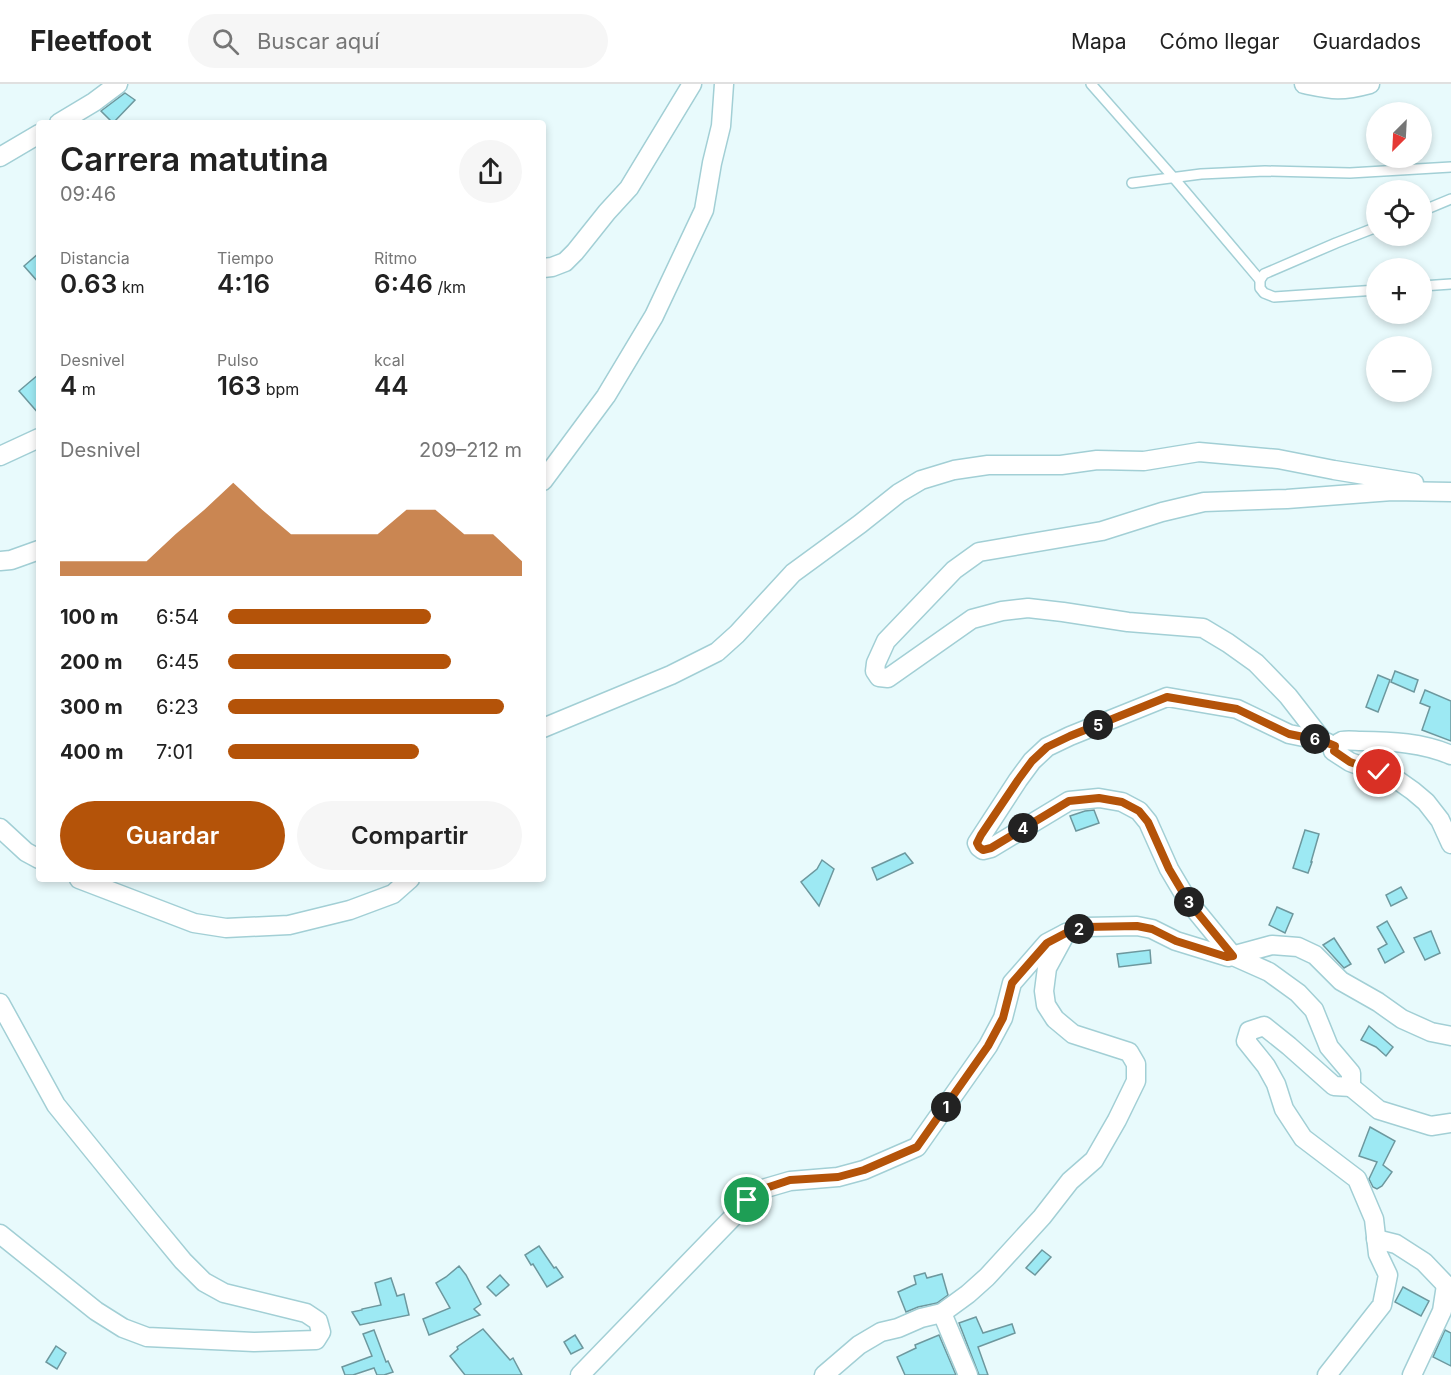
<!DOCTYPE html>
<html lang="es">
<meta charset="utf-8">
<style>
:root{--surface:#fff;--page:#f6f6f6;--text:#222;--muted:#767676;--line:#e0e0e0;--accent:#b45309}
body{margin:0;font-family:Inter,sans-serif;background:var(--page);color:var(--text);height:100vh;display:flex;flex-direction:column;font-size:22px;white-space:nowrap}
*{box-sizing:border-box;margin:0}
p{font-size:20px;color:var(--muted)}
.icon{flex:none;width:33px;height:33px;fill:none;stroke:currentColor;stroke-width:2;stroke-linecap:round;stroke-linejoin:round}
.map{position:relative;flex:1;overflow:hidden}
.panel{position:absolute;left:36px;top:36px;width:510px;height:762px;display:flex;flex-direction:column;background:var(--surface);border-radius:6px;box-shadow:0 3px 9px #0003}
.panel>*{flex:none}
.needle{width:39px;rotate:204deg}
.controls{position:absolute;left:1366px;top:18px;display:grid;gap:12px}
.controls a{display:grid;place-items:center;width:66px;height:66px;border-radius:50%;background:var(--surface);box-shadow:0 3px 9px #0003;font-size:30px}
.pin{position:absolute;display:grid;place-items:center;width:51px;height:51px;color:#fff;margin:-26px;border:3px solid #fff;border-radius:50%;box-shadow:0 2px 6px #0007}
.km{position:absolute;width:30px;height:30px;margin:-15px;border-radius:50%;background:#222;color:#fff;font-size:16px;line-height:30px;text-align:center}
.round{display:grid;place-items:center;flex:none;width:63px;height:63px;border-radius:32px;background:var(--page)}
.headline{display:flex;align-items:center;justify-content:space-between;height:102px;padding:0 24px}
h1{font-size:33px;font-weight:600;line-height:45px}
.stats{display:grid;grid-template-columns:repeat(3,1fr);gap:9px;height:102px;padding:6px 24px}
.stats div{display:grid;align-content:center}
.stats b{font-size:26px;font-weight:600}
.stats small{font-size:16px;font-weight:400}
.stats p{font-size:16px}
.chart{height:168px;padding:12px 24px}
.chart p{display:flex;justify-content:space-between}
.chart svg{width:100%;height:108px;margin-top:6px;fill:var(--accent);opacity:.7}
.primary-button{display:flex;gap:12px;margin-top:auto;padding:12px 24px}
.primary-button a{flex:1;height:69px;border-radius:36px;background:var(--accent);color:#fff;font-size:24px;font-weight:600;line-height:69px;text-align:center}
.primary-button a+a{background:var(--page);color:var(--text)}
ul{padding:0 24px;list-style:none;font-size:20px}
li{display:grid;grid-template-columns:96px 72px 1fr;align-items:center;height:45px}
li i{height:15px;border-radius:8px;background:var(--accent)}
header{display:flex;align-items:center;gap:36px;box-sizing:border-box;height:84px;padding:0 30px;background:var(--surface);border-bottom:2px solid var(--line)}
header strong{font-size:28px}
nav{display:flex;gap:33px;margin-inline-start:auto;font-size:21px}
.search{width:420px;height:54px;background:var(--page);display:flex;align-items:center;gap:15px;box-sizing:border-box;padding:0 21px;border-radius:33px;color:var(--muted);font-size:22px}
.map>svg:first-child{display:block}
.building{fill:#9de9f3;stroke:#6d989e;stroke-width:1.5}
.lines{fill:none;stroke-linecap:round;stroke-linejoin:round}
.service-casing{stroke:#a2cfd5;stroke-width:12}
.minor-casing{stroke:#a2cfd5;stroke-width:21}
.service{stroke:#fff;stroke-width:9}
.minor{stroke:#fff;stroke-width:18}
.route-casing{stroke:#fff;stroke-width:12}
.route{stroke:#b45309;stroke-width:8}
</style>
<header>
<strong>Fleetfoot</strong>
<div class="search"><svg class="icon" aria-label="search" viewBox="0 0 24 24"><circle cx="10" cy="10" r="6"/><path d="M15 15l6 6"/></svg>Buscar aquí</div>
<nav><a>Mapa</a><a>Cómo llegar</a><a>Guardados</a></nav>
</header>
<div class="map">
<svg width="1451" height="1291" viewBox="0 0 1451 1291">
<rect width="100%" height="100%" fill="#e8fafc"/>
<g class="building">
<path d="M125,9L135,16L113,39L101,27Z"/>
<path d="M39,169V199L24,182Z"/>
<path d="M39,290V330L19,307Z"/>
<path d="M1395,587L1418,596L1414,608L1391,598Z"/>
<path d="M1378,591L1390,596L1378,628L1366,623Z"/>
<path d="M1425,606L1451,617V657L1422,646L1430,623L1420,619Z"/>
<path d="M1094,726L1099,739L1076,747L1070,732L1085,727Z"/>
<path d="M1305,746L1319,750L1311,778H1312L1308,789L1293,784Z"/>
<path d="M905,769L913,779L877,796L872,784Z"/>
<path d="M822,776L834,785L819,822L801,798L817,785Z"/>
<path d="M1401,803L1407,814L1391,822L1386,811Z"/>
<path d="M1277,823L1293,830L1285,849L1269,841Z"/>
<path d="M1387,837L1404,868L1385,879L1378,865L1387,860L1377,843Z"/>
<path d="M1431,847L1440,869L1425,876L1414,854Z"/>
<path d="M1334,854L1351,880L1344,884L1323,861Z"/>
<path d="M1150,866L1151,879L1119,883L1117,870Z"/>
<path d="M1369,942L1393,963L1386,972L1376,963L1361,956Z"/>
<path d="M1370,1043L1395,1057L1383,1081L1392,1088L1382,1102L1377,1105L1373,1103L1369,1095L1377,1078L1359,1072Z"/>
<path d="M539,1162L554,1184L556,1183L563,1193L547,1203L533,1180L531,1181L525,1171Z"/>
<path d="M1042,1166L1051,1173L1035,1191L1026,1184Z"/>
<path d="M459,1182L466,1191L481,1220L474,1225L480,1231L429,1251L423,1235L450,1224L436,1199L446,1193Z"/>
<path d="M925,1189L927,1194L942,1190L948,1211L937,1219L918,1223L906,1228L898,1208L916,1200L914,1192Z"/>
<path d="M500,1191L509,1201L496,1212L487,1203Z"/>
<path d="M391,1194L397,1212L404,1210L409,1231L360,1241L352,1228L362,1226V1225L381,1221L375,1199Z"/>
<path d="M1403,1203L1429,1217L1421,1232L1395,1218Z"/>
<path d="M976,1233L983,1249L1012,1240L1015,1249L978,1263L988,1291H979L959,1239Z"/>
<path d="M483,1245L510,1276L513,1274L522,1291H465L450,1272L458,1265L457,1263Z"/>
<path d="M374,1246L386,1278L388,1277L393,1288L384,1291H377L374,1284L353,1291H345L342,1283L372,1272L363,1250Z"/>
<path d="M1445,1246L1451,1249V1282L1433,1273Z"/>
<path d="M575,1251L583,1264L571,1270L564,1258Z"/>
<path d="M939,1251L956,1291H905L897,1273L916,1264L915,1261Z"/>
<path d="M56,1262L66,1269L57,1285L46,1278Z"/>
</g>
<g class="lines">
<defs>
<g id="service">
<path d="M1091,0L1173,93L1260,196"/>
<path d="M1132,99L1201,90L1265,87L1350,89L1451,83"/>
<path d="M1422,127L1451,115"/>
<path d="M1377,143L1336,159L1264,190L1260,196V204L1264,209L1274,213L1377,206"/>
<path d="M1422,202L1451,200"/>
</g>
<g id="minor">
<path d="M1304,0C1333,6 1340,8 1370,0"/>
<path d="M59,39L94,18L118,0"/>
<path d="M0,73L39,50"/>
<path d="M543,184L552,183L565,178L575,168L607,128L629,104L692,0"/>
<path d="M0,372L39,354"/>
<path d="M543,397L606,312L654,232L704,126L712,79L721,42L724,0"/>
<path d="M0,477L11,476L39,466"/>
<path d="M543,644L671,591L717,568L737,550L793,489L860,440L899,409L921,396L954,386L988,381H1061L1097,376L1144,377L1199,368L1278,375L1334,386L1414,399"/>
<path d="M1323,657L1289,650L1237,625L1167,613L1070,652L1047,663L1032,677L1018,696L977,759L979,763L983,766L991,764L1069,717L1099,714L1122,718L1139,727L1148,738L1169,785L1188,817L1233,872L1269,888L1298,909L1314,926L1329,963L1351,989V1003L1334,1002L1289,962L1264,942L1249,947L1246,957L1266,982L1276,1000L1284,1025L1303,1054L1357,1095L1374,1135L1378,1170L1388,1191L1382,1221L1327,1291"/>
<path d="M1328,659L1323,657L1288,612L1256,579L1228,559L1203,544L1128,538L1063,528L1028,524L1002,527L972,535L888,594L879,593L875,587L876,579L886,557L954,486L979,468L1102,447L1162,428L1204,418L1287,415L1392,407L1451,408"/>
<path d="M1451,671C1423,659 1392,657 1361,657C1356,657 1348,656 1342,657C1337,659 1335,662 1333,667L1350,678L1396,695L1413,707L1426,718L1440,736L1451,760"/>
<path d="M0,744L26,768L39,775"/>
<path d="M79,795L194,839L226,844L289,841L350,826L393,810L410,795"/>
<path d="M0,919L56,1021L150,1137L183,1177L204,1198L224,1209L306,1229L318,1237L321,1248L316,1256L254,1258L147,1253L123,1244L96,1227L0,1150"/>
<path d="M1351,1003L1379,1026L1431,1042L1451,1039"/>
<path d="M1376,1155L1396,1160L1424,1178L1446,1201L1451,1203"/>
<path d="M942,1229L968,1291"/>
<path d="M580,1291L733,1133L747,1116L766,1104L790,1097L838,1093L864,1086L917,1063L988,962L1003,934L1012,899L1047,859L1066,849"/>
<path d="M824,1291L859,1261L881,1248L898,1244L921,1234L942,1229L968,1210L987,1193L1042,1133L1070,1097L1094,1076L1117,1036L1136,997V980L1129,968L1073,950L1055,935L1046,921L1044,907L1047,884L1066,849L1086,843L1137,842L1152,845L1176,857L1228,873L1272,861L1298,863L1315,871L1341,897L1378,918L1402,935L1431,948L1451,952"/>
<path d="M1412,1291L1442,1227L1446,1201"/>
</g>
</defs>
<use href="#service" class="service-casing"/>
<use href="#minor" class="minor-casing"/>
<use href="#service" class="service"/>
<use href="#minor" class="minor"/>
</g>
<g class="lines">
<defs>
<path id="route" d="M747,1116L766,1104L790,1096L838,1093L864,1086L917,1063L988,962L1003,934L1012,899L1047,859L1066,849L1086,843L1137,842L1152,845L1176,857L1227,873L1233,872L1188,817L1169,785L1148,738L1139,727L1122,718L1099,714L1069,717L991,764L983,766L979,763L977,759L981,751L1018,696L1032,677L1047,663L1070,652L1167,613L1237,625L1289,650L1323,657L1335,662L1334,667L1350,678L1379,688"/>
</defs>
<use href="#route" class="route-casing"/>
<use href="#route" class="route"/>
</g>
</svg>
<div class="controls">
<a><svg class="needle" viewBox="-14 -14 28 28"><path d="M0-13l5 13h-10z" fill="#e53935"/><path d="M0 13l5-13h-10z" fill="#767676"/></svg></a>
<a><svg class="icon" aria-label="locate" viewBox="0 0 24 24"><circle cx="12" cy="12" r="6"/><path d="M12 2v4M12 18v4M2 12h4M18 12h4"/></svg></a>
<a>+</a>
<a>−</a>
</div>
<div class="pin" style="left:747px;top:1116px;background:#1e9e55"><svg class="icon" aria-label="arrive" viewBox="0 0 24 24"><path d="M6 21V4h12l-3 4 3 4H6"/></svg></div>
<div class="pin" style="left:1379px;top:688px;background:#d93025"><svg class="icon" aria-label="check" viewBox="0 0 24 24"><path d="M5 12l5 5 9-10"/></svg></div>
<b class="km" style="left:946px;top:1023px">1</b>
<b class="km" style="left:1079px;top:845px">2</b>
<b class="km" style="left:1189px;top:818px">3</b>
<b class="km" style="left:1023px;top:744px">4</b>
<b class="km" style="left:1098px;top:641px">5</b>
<b class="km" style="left:1315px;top:655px">6</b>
<section class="panel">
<div class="headline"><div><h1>Carrera matutina</h1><p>09:46</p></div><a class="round"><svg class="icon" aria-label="share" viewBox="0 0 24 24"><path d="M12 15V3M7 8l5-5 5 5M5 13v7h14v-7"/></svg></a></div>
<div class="stats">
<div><p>Distancia</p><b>0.63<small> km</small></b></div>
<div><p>Tiempo</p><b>4:16</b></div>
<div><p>Ritmo</p><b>6:46<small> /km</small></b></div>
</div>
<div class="stats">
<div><p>Desnivel</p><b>4<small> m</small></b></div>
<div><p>Pulso</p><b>163<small> bpm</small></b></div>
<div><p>kcal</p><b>44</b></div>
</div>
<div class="chart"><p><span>Desnivel</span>209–212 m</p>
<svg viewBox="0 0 160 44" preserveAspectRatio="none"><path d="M0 44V38L10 38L20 38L30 38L40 27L50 17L60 6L70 17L80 27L90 27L100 27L110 27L120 17L130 17L140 27L150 27L160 38V44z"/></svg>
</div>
<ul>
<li><b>100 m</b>6:54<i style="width:69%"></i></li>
<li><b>200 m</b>6:45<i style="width:76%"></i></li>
<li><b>300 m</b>6:23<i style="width:94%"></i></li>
<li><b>400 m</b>7:01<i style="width:65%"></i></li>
</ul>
<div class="primary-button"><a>Guardar</a><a>Compartir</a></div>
</section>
</div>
